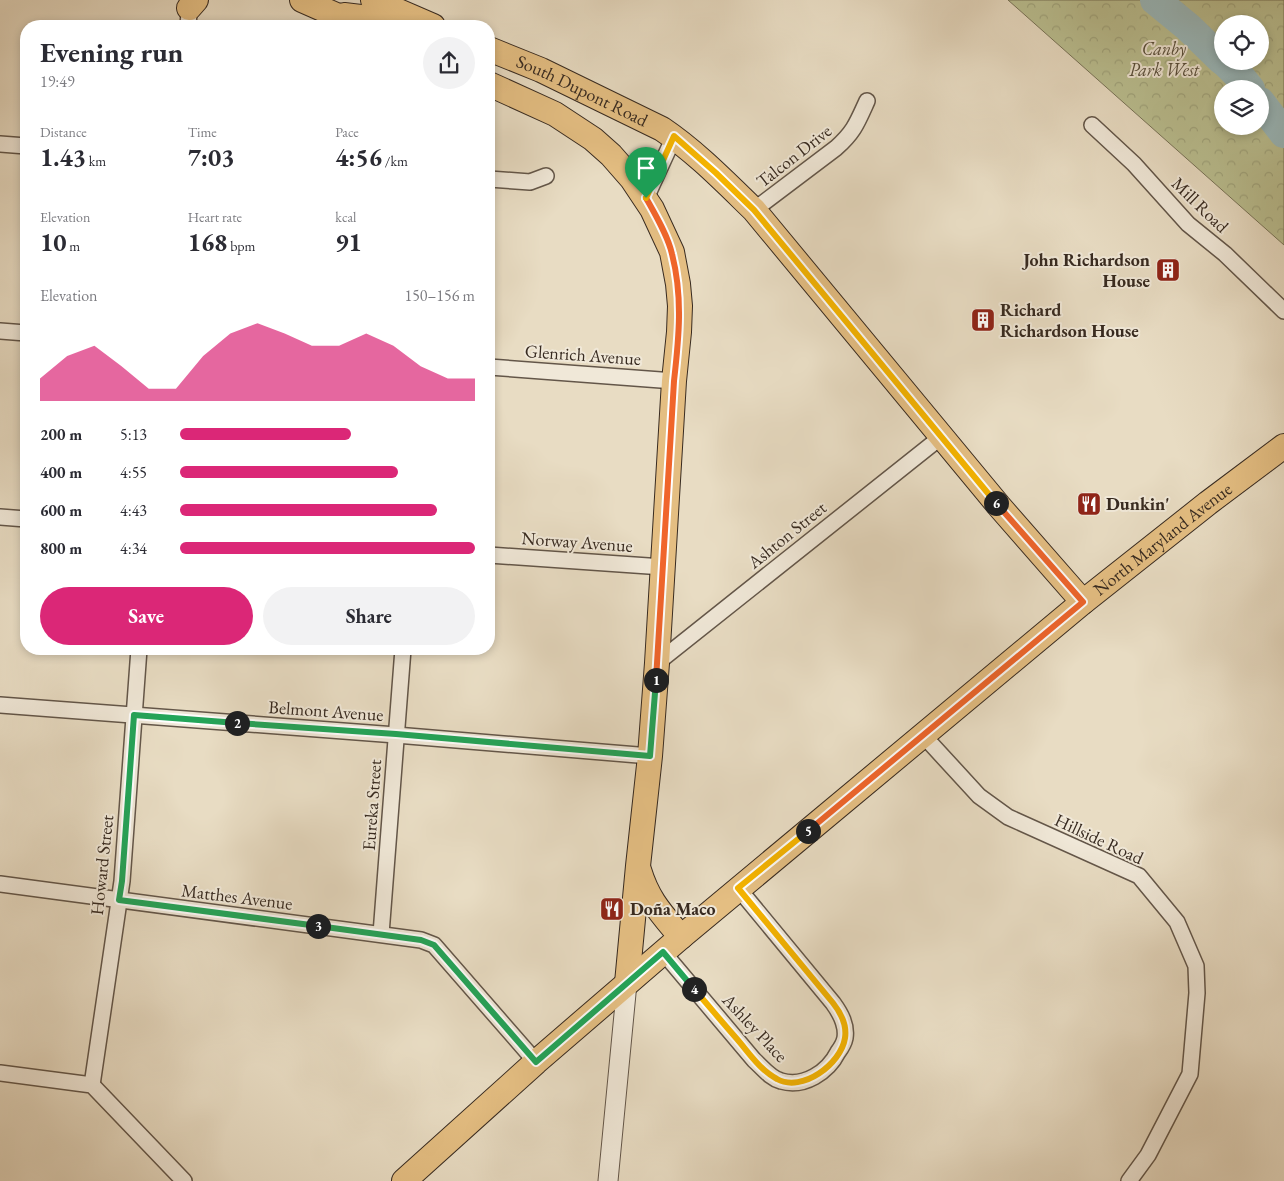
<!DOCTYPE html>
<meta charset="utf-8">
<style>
:root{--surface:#fff;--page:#f2f2f3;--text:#2b2b33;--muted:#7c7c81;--accent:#db2777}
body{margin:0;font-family:"EB Garamond",serif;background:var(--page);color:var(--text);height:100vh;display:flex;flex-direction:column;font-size:19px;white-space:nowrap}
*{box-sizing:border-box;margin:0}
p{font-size:16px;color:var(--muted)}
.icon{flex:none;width:28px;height:28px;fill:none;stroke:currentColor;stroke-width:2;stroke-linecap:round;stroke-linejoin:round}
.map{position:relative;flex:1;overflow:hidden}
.panel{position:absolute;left:20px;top:20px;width:475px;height:635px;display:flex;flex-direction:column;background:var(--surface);border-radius:20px;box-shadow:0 2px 8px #0003}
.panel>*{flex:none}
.buttons{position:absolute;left:1214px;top:15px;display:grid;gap:10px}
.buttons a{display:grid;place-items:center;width:55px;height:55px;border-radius:50%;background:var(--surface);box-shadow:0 2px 8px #0003;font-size:25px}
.pin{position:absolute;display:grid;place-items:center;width:42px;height:42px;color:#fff;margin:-51px -21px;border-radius:50% 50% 50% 0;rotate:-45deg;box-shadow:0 0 5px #0007}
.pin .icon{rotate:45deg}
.km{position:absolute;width:25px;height:25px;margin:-12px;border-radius:50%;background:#222;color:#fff;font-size:14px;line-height:25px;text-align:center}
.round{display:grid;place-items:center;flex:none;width:52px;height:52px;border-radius:26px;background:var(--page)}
.overview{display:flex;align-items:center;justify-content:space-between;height:85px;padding:0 20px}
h1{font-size:28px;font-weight:700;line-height:38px}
.stats{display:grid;grid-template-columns:repeat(3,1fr);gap:8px;height:85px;padding:5px 20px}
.stats div{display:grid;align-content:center}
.stats b{font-size:25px;font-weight:700}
.stats small{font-size:14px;font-weight:400}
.stats p{font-size:14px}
.chart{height:140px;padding:10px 20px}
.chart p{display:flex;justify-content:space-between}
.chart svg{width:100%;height:90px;margin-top:5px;fill:var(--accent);opacity:.7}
.button{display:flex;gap:10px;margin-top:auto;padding:10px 20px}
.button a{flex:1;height:58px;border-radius:30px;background:var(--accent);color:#fff;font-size:20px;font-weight:700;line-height:58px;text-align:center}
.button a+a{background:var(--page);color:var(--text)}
ul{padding:0 20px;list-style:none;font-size:16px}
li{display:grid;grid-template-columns:80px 60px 1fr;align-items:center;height:38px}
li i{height:12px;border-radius:6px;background:var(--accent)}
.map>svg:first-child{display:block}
.forest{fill:url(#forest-crowns);stroke:#787458;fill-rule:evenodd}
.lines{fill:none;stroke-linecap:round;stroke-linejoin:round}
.river{stroke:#9ab9bc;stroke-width:30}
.minor-casing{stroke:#635649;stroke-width:18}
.tertiary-casing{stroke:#635649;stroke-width:21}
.primary-casing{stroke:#372a20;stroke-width:26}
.minor{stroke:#f0e8d8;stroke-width:15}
.tertiary{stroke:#f0e8d8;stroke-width:19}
.primary{stroke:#e4be82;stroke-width:24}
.split-1-casing{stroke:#fff;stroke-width:10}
.split-2-casing{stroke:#fff;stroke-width:10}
.split-3-casing{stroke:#fff;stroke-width:10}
.split-4-casing{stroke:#fff;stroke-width:10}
.split-5-casing{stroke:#fff;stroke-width:10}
.split-6-casing{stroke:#fff;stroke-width:10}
.split-7-casing{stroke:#fff;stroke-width:10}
.split-1{stroke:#f0652b;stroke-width:6}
.split-2{stroke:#22a559;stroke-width:6}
.split-3{stroke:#22a559;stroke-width:6}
.split-4{stroke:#22a559;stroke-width:6}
.split-5{stroke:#f5b400;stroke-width:6}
.split-6{stroke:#f0652b;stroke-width:6}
.split-7{stroke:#f5b400;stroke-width:6}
.labels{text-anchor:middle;stroke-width:4;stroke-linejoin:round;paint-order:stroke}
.park-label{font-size:18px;font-style:italic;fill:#584f3c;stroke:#f0e8d8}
.street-label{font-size:18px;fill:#372a20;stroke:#f0e8d8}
.poi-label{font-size:18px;font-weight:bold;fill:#372a20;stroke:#f0e8d8;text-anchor:start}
</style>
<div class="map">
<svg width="1284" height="1181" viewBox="0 0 1284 1181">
<defs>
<pattern id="forest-crowns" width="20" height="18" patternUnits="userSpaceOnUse" patternTransform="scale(1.25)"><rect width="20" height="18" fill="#babf91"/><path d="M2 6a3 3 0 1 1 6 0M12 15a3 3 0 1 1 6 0" fill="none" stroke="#a0a47d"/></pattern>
</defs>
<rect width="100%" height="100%" fill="#e8dcc3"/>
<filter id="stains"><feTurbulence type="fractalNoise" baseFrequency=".004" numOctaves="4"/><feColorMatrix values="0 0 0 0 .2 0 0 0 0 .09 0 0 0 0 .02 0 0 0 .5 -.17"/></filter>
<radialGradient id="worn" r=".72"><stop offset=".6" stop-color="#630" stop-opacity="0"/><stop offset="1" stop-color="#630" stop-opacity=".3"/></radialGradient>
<path class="forest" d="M1008,0H1284V245ZM1222,24H1260V61H1222ZM1222,89H1260V126H1222Z"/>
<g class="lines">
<g class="river">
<path d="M1155,0L1188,27L1222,60"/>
<path d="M1224,61L1241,78L1250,89"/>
<path d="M1260,102L1284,133"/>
</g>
<defs>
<g id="minor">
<path d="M188,26L190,0"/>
<path d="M1092,125L1134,164L1188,224L1225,254L1284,311"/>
<path d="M0,144L26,146"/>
<path d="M489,179L530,182L546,176"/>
<path d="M646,198L674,137"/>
<path d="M754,210L836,148C854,132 857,123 867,101"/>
<path d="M0,331L26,333"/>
<path d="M489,367L674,381"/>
<path d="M0,517L26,519"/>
<path d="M489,555L663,567"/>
<path d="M657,663L941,437"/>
<path d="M0,705L396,735L650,756"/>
<path d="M923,735L979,796L1008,817L1139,876L1177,922L1196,966L1197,993L1190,1074L1148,1155L1129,1181"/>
<path d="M0,884L421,940L434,945L536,1062"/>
<path d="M381,934L403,649"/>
<path d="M663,952L754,1060C762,1067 770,1078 781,1081C804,1088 828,1072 838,1052C841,1048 844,1043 845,1038C847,1025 841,1014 833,1003L738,888"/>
<path d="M0,1073L92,1085L184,1181"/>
<path d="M92,1085L122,881L139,649"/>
</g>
<path id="tertiary" d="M608,1181L627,983"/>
<g id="primary">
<path d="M302,0L361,26"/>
<path d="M373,0L433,26"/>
<path d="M189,8L196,0"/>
<path d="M344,15L369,18L388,26"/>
<path id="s1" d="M489,49L541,70L662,129C696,152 725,182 754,210L999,506L1083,602"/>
<path d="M489,84L555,114L593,139L611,155L632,179L652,209L672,252L678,284L680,306L679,332L674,381L657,663L650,756L638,866L627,983"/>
<path d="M639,870C648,900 661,913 681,937"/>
<path id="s2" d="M404,1181L536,1062L681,937L1083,602L1208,503L1284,446"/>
</g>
</defs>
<use href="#minor" class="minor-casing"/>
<use href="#tertiary" class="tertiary-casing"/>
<use href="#primary" class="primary-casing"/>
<use href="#minor" class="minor"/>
<use href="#tertiary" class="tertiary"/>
<use href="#primary" class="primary"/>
</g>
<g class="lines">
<defs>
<path id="split-1" d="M646,198C655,214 668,236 672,254C683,297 679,337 674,381L656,680"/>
<path id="split-2" d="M237,723L396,734L650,756L656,680"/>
<path id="split-3" d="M237,723L134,715L122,881L119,900L318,926"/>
<path id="split-4" d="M318,926L421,940L434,945L536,1062L663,952L694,989"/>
<path id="split-5" d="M694,989C708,1005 722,1022 737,1039C749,1053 760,1070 777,1079C802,1093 841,1064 845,1038C847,1025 841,1013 833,1003L738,888L808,831"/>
<path id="split-6" d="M808,831L1083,602L996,503"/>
<path id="split-7" d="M646,198L674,136L716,173L754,210L996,503"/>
</defs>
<use href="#split-1" class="split-1-casing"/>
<use href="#split-2" class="split-2-casing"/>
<use href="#split-3" class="split-3-casing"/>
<use href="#split-4" class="split-4-casing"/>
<use href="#split-5" class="split-5-casing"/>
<use href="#split-6" class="split-6-casing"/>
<use href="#split-7" class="split-7-casing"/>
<use href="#split-1" class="split-1"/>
<use href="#split-2" class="split-2"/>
<use href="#split-3" class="split-3"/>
<use href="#split-4" class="split-4"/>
<use href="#split-5" class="split-5"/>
<use href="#split-6" class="split-6"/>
<use href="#split-7" class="split-7"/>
</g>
<defs>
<symbol id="building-square" viewBox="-11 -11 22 22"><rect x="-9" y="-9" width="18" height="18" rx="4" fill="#8f2418" stroke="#f0e8d8"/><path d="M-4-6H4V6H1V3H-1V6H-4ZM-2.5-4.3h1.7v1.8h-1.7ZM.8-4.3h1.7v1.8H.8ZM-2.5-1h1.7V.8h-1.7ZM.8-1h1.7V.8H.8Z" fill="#fff"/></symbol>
<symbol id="restaurant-square" viewBox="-11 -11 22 22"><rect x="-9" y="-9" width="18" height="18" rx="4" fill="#8f2418" stroke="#f0e8d8"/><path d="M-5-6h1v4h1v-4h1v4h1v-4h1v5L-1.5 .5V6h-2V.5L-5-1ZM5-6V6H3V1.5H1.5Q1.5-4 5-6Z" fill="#fff"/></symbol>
</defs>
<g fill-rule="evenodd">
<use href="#building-square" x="1154" y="256" width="28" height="28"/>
<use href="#building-square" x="969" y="306" width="28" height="28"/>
<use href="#restaurant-square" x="1075" y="490" width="28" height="28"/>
<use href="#restaurant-square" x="598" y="895" width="28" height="28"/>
</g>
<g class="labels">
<g class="park-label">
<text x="1164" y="55">Canby<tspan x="1164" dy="21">Park West</tspan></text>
</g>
<g class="street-label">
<text dy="6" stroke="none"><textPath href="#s1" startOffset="102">South Dupont Road</textPath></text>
<text transform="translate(794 156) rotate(-38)" y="6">Talcon Drive</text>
<text transform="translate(1200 205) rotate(44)" y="6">Mill Road</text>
<text transform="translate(583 355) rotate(4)" y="6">Glenrich Avenue</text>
<text transform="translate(787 535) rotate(-39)" y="6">Ashton Street</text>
<text dy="6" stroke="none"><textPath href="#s2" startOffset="994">North Maryland Avenue</textPath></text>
<text transform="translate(577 542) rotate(4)" y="6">Norway Avenue</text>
<text transform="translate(326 711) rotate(4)" y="6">Belmont Avenue</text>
<text transform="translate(372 805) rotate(-86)" y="6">Eureka Street</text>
<text transform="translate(1099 839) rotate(25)" y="6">Hillside Road</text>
<text transform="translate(102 865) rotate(-84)" y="6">Howard Street</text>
<text transform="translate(237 897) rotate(7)" y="6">Matthes Avenue</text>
<text transform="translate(755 1028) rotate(47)" y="6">Ashley Place</text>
</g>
<g class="poi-label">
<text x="1150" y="266" text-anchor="end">John Richardson<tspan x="1150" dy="21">House</tspan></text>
<text x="1000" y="316">Richard<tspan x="1000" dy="21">Richardson House</tspan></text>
<text x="1106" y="510">Dunkin'</text>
<text x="630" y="915">Doña Maco</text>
</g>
</g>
<rect width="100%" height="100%" filter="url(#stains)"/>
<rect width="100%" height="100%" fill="url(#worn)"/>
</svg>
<div class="buttons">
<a><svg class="icon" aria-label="locate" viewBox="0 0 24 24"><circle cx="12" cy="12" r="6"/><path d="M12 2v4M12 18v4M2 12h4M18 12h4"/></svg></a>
<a><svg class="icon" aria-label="layers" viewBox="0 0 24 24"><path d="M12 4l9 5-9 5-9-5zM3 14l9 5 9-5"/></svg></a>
</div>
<div class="pin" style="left:646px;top:198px;background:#1e9e55"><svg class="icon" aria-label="arrive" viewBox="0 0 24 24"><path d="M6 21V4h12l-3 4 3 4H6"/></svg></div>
<b class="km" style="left:656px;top:680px">1</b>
<b class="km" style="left:237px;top:723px">2</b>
<b class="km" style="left:318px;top:926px">3</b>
<b class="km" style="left:694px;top:989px">4</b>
<b class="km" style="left:808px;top:831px">5</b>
<b class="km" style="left:996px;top:503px">6</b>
<section class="panel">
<div class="overview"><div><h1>Evening run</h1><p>19:49</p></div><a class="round"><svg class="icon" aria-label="share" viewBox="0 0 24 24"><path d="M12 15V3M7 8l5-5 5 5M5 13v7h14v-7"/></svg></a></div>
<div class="stats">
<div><p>Distance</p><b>1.43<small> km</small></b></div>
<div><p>Time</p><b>7:03</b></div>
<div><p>Pace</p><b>4:56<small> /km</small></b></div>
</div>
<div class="stats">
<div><p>Elevation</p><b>10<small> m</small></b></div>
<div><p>Heart rate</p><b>168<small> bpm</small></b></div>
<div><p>kcal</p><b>91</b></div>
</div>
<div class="chart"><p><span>Elevation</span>150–156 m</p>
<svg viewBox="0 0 160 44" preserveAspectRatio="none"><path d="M0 44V33L10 22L20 17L30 27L40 38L50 38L60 22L70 11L80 6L90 11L100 17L110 17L120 11L130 17L140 27L150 33L160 33V44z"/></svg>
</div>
<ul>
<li><b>200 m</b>5:13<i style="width:58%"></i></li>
<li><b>400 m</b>4:55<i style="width:74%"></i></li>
<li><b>600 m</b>4:43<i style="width:87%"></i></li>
<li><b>800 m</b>4:34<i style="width:100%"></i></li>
</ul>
<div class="button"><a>Save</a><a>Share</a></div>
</section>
</div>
